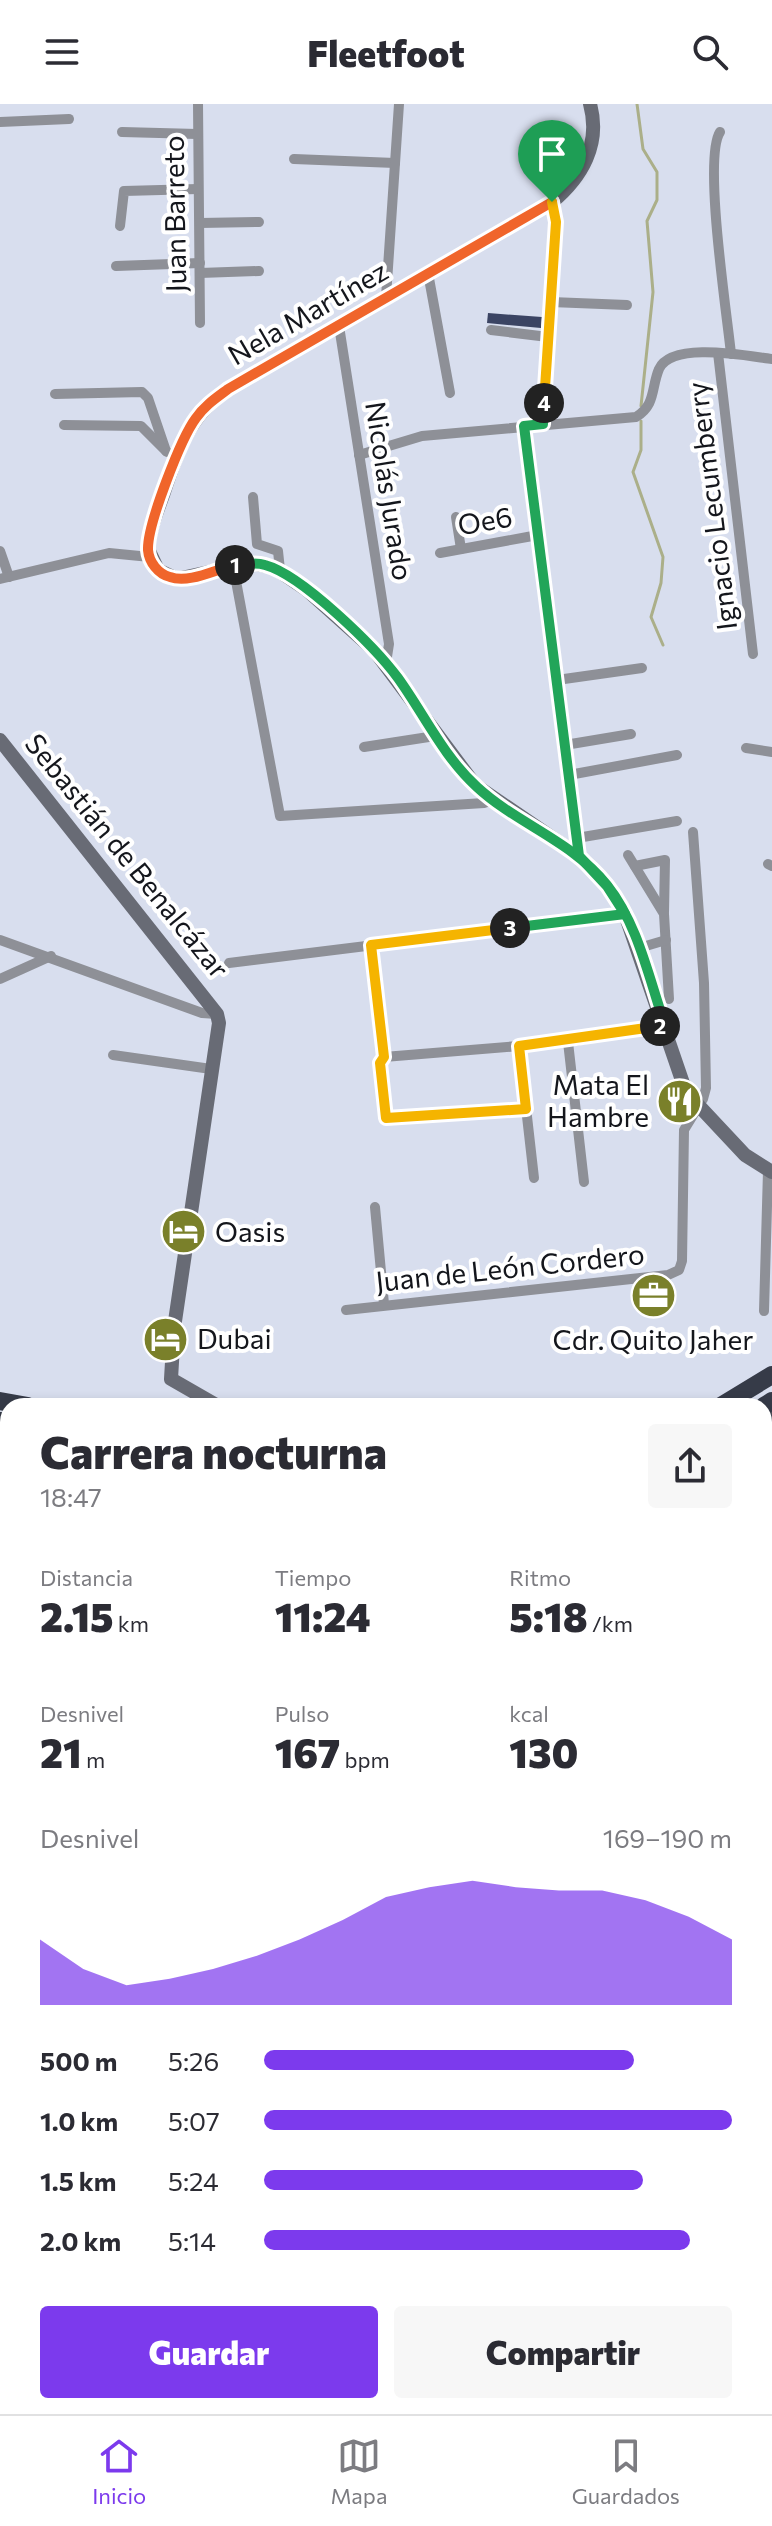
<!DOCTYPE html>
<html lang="es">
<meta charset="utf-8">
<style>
:root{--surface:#fff;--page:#f7f7f7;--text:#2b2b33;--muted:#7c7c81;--line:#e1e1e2;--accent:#7c3aed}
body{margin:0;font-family:Commissioner,sans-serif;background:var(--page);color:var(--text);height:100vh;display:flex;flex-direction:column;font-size:30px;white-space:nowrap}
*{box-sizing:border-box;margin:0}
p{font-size:26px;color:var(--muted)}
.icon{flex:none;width:44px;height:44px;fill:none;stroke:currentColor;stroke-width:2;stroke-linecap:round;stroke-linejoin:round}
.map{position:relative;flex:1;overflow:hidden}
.details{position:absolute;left:0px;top:1294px;width:772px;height:1016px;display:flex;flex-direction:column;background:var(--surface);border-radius:24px 24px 0 0;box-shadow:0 4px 12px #0003}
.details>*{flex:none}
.pin{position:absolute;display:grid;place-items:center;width:68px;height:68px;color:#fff;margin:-82px -34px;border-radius:50% 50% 50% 0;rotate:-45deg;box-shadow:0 0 8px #0007}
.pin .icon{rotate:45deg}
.km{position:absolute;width:40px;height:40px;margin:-20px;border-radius:50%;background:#222;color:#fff;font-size:22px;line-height:40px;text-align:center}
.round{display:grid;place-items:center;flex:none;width:84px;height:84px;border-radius:8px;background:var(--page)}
.summary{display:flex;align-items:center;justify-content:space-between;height:136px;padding:0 40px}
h1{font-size:44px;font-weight:800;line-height:60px}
.metrics{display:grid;grid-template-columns:repeat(3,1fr);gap:12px;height:136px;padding:8px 40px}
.metrics div{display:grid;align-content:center}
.metrics b{font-size:40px;font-weight:800}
.metrics small{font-size:22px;font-weight:400}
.metrics p{font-size:22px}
.chart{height:224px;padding:16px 40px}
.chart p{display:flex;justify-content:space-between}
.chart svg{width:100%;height:144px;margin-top:8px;fill:var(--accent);opacity:.7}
.cta{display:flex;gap:16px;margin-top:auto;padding:16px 40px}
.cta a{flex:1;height:92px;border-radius:8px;background:var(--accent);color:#fff;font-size:32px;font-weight:800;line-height:92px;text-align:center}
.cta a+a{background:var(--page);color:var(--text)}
ul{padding:0 40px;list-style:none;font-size:26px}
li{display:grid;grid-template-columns:128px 96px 1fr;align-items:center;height:60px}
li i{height:20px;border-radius:10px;background:var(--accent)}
header{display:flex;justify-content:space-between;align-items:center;height:104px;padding:0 40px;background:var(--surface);font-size:36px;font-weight:800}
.tabs{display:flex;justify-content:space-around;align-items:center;height:112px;border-top:2px solid var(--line);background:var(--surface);font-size:22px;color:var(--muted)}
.tabs a{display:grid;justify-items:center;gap:4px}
.tabs .on{color:var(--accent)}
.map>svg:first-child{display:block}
.green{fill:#caceaa}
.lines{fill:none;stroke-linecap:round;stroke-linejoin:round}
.stream{stroke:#abaf89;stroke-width:3}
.building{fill:#3b4463}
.street{stroke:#8e9097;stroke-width:10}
.secondary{stroke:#686b75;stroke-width:14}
.primary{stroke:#4d515c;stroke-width:16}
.highway{stroke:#363b48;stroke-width:18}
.split-1-casing{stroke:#fff;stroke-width:16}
.split-2-casing{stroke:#fff;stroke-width:16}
.split-3-casing{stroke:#fff;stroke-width:16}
.split-4-casing{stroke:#fff;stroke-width:16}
.split-5-casing{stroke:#fff;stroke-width:16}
.split-1{stroke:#f0652b;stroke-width:10}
.split-2{stroke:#22a559;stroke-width:10}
.split-3{stroke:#f5b400;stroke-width:10}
.split-4{stroke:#22a559;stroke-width:10}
.split-5{stroke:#f5b400;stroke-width:10}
.labels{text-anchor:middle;stroke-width:8;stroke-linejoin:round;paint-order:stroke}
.street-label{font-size:28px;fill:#14161c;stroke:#fff}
.poi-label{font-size:28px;fill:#14161c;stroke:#fff;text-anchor:start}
</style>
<header><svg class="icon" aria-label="menu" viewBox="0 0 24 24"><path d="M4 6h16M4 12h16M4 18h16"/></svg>Fleetfoot<svg class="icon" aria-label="search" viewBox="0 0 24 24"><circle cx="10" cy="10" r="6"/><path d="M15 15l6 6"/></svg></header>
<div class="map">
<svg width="772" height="2310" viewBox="0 0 772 2310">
<rect width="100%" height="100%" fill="#d8deee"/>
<path class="green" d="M772,1379V1925L764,1913V1395Z"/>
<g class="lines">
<g class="stream">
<path d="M637,0L643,45L657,68V96L647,117L653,188L641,302"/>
<path d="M641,317V346L633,368L663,453L661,479L651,513L663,541"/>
<path d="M0,1733L8,1731"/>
<path d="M0,1758L8,1764"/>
<path d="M429,2310L430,2302"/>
</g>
</g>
<path class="building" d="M488,209L542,213L541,224L487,219Z"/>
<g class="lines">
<g class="street">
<path d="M198,0L200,219"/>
<path d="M0,18L69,15"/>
<path d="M122,28L197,30"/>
<path d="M720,28C703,54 727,210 731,250"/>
<path d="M294,55L395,59"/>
<path d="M200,119L259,118"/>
<path d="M120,122L124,87L198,85"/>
<path d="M116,162L200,159"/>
<path d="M200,169L259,167"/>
<path d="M428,169L450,289"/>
<path d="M386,193L399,0"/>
<path d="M551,198L627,201"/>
<path d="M339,222L389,540L386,559"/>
<path d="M491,226L548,233"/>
<path d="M718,249L753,550"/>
<path d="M55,290L142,288L148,294L166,347"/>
<path d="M543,320L556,118L552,98"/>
<path d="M64,321L141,322L167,348"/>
<path d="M524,322L579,752"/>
<path d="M359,351L422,332L636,313C656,301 651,284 659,265C672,237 747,252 772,255"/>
<path d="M253,393L257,440L278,447L280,466"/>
<path d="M456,413L461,445"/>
<path d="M0,447L9,473"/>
<path d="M440,449L538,431"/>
<path d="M233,461L280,712L484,699L493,696"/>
<path d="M0,475L109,449L150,453"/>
<path d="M557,576L642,564"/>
<path d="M565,641L631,630"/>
<path d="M364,643L435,632"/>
<path d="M746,644L772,648"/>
<path d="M569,671L677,651"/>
<path d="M577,734L677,717"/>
<path d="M628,751L664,810L669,895"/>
<path d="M768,760L772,762"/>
<path d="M635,762L665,756L664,808"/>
<path d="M0,836L202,909L217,910"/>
<path d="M371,841L384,953L380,959L386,1014L526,1005"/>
<path d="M639,844L666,836"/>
<path d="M229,859L625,810"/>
<path d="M0,875L51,852"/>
<path d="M568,938L584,1078"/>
<path d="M519,942L534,1074"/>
<path d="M113,951L211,965"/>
<path d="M384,953L568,938L665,921"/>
<path d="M375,1103L384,1200"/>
<path d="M346,1206L668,1171L679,1166L682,1157L684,1026L703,995L706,984L704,879L693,728"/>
<path d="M764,1207L768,1067"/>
<path d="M772,1751L768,1753L772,1761"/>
<path d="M0,1841H8"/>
<path d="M764,1843L772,1840"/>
<path d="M0,1904L8,1905"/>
<path d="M0,1966H8"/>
<path d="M764,1979L772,1998"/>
<path d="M0,2029L8,2030"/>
<path d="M764,2080L772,2091"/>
<path d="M0,2154L8,2155"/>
<path d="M0,2210H8"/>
<path d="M764,2248L772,2247"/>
<path d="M0,2266L8,2265"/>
<path d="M0,2294L8,2289"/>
<path d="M51,2302V2310"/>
<path d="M111,2302V2310"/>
<path d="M321,2302L326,2310"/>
<path d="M170,2310L171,2302"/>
<path d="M283,2310L292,2302"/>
<path d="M366,2310L388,2309"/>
<path d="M529,2310L533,2302"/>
</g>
<g class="secondary">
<path d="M590,0C601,40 582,73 552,98L228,285C189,311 177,348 163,391C157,408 149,426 148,445L158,466L177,475L250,459L273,463L307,486L374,546L475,681L579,752L607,782L625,810L686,988L745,1051L772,1068"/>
<path d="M0,636L217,910L219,919L174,1224L171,1275L218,1302"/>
<path d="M0,1626L8,1628"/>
<path d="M764,2299L772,2300"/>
</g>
<g class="primary">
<path d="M764,1317L772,1312"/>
<path d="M0,1331L8,1332"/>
</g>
<g class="highway">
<path d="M0,1297L28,1302"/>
<path d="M721,1302L772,1271"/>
<path d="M764,1302L772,1297"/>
<path d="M0,1317L8,1318"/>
</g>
</g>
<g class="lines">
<defs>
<path id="split-1" d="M235,461C216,465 189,480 170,473C158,470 149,458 148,446C147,421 181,334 196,314C204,302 216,294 228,285L552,98"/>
<path id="split-2" d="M235,461C245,460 255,458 265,461C302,471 375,543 398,574C424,610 443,652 477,683C517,720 572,737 607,781C638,820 649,875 665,921L660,922"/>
<path id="split-3" d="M510,824L371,841L384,953L380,959L386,1014L526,1005L519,942L660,922"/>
<path id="split-4" d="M510,824L625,810L607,782L579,752L524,322L543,320L544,299"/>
<path id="split-5" d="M544,299L556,118L552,98"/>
</defs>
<use href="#split-1" class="split-1-casing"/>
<use href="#split-2" class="split-2-casing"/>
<use href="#split-3" class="split-3-casing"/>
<use href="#split-4" class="split-4-casing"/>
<use href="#split-5" class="split-5-casing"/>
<use href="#split-1" class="split-1"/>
<use href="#split-2" class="split-2"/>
<use href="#split-3" class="split-3"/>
<use href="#split-4" class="split-4"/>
<use href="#split-5" class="split-5"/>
</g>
<defs>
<symbol id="restaurant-disc" viewBox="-11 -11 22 22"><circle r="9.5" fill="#7a802a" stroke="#fff"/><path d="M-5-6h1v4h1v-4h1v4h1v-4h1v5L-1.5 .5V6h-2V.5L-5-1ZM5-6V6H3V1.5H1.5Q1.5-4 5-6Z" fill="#fff"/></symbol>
<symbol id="hotel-disc" viewBox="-11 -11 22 22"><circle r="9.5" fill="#7a802a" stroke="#fff"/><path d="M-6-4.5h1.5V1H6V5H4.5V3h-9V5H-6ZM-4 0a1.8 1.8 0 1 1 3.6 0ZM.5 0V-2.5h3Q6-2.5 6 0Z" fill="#fff"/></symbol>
<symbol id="office-disc" viewBox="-11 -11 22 22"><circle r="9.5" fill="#7a802a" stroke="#fff"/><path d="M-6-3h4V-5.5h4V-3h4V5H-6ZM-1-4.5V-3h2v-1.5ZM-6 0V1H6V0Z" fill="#fff"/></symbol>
</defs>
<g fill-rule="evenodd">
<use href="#restaurant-disc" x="654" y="972" width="51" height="51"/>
<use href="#hotel-disc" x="158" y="1102" width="51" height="51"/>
<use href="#office-disc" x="628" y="1166" width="51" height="51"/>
<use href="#hotel-disc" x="140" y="1210" width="51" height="51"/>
</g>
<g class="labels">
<g class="street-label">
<text transform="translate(175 110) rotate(-91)" y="10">Juan Barreto</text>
<text transform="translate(308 209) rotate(-30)" y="10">Nela Martínez</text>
<text transform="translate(389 387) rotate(81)" y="10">Nicolás Jurado</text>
<text transform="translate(712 402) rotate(-97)" y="10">Ignacio Lecumberry</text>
<text transform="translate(485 417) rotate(-10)" y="10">Oe6</text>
<text transform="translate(127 752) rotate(51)" y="10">Sebastián de Benalcázar</text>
<text transform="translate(510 1164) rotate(-6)" y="10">Juan de León Cordero</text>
</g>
<g class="poi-label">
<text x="649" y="991" text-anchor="end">Mata El<tspan x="649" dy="32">Hambre</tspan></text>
<text x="215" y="1138">Oasis</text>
<text x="197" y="1245">Dubai</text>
<text x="653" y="1246" text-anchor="middle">Cdr. Quito Jaher</text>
</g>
</g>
</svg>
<div class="pin" style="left:552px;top:98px;background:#1e9e55"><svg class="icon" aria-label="arrive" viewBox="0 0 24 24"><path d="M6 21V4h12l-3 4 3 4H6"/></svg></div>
<b class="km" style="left:235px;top:461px">1</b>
<b class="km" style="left:660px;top:922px">2</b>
<b class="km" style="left:510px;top:824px">3</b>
<b class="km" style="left:544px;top:299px">4</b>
<section class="details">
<div class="summary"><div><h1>Carrera nocturna</h1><p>18:47</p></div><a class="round"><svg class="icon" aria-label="share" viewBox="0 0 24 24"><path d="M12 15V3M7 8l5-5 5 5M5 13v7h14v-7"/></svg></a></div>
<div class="metrics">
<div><p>Distancia</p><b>2.15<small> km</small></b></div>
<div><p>Tiempo</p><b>11:24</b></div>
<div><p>Ritmo</p><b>5:18<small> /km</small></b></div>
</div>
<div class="metrics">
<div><p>Desnivel</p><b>21<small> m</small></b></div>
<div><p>Pulso</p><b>167<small> bpm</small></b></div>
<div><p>kcal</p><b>130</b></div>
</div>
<div class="chart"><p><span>Desnivel</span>169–190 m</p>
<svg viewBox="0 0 160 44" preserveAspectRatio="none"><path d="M0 44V24L10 33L20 38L30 36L40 33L50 29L60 24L70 18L80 11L90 8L100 6L110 8L120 9L130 9L140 12L150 17L160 24V44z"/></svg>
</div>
<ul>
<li><b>500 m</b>5:26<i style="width:79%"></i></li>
<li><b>1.0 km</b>5:07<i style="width:100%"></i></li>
<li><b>1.5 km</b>5:24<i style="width:81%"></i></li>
<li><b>2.0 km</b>5:14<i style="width:91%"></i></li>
</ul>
<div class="cta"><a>Guardar</a><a>Compartir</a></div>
</section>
</div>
<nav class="tabs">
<a class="on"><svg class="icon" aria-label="home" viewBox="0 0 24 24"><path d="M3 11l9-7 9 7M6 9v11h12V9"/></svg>Inicio</a>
<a><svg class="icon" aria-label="map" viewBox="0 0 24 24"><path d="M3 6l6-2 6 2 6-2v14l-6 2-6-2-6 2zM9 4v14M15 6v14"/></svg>Mapa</a>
<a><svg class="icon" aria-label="saved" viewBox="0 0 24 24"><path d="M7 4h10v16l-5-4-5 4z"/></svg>Guardados</a>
</nav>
